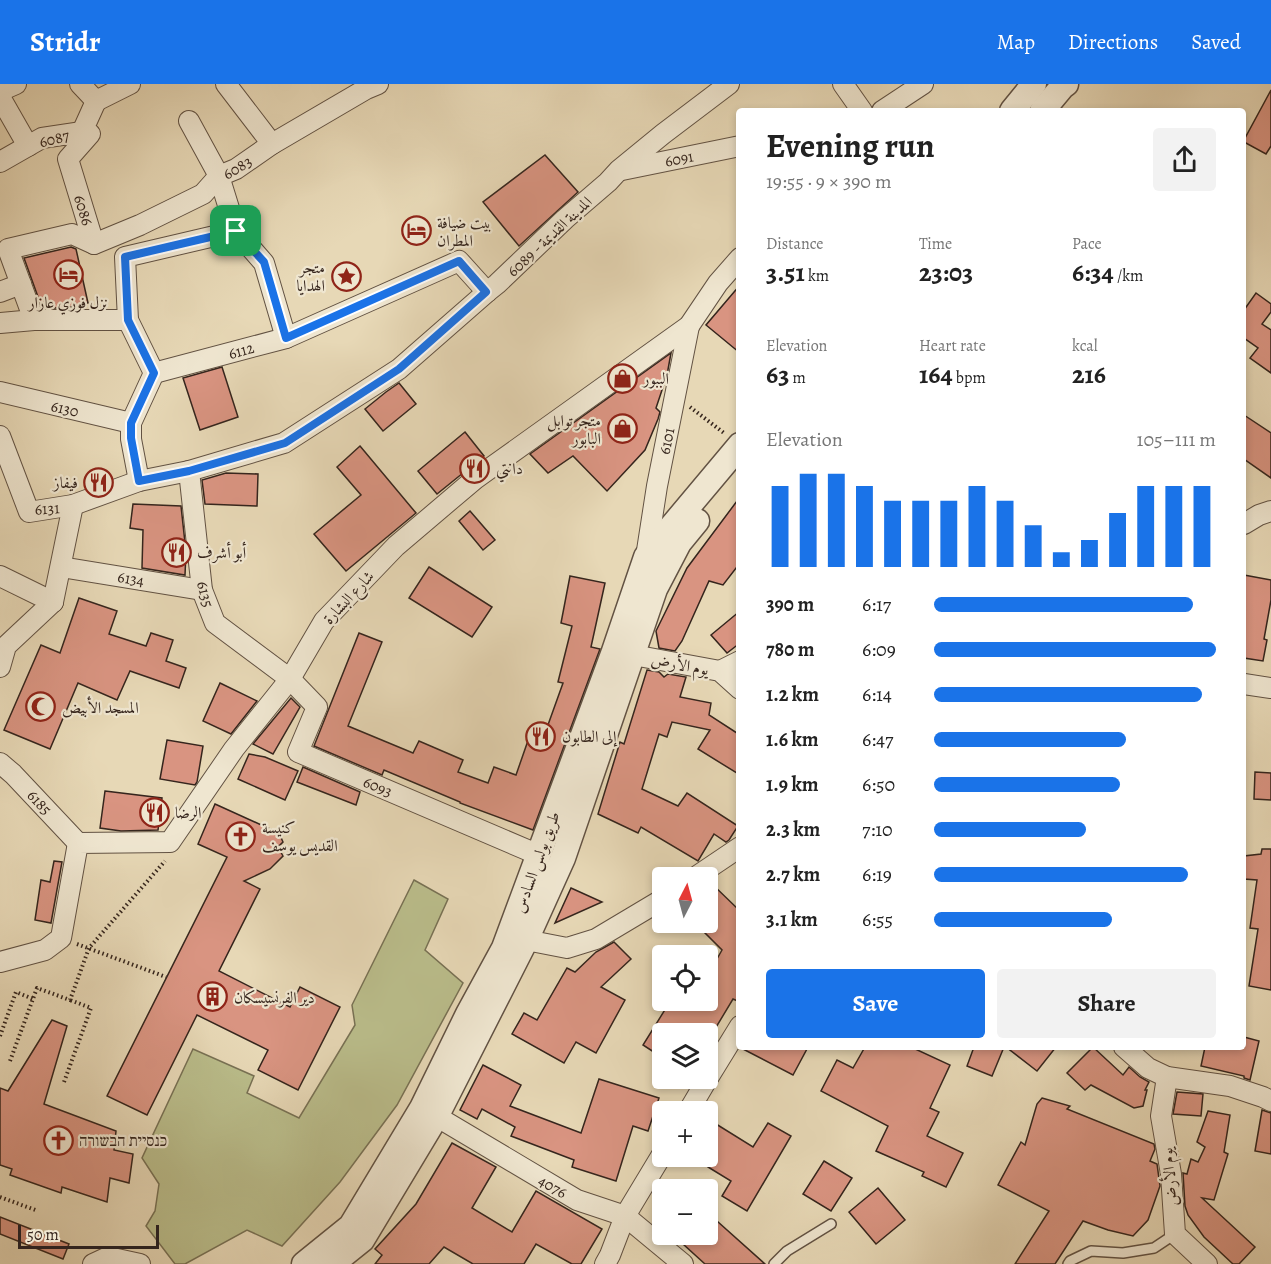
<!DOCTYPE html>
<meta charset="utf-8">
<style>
:root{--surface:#fff;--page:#f2f2f2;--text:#222;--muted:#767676;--accent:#1a73e8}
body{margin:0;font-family:Alegreya,Amiri,"Frank Ruhl Libre",serif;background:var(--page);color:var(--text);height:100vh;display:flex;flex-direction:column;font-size:22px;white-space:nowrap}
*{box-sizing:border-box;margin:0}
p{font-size:20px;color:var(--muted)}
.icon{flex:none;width:33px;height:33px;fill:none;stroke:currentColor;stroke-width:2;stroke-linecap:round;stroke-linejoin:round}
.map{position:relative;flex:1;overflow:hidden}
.details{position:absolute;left:736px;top:24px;width:510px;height:942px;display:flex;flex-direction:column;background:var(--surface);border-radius:6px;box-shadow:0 3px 9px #0003}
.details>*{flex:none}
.needle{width:39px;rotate:6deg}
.tools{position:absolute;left:652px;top:783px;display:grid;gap:12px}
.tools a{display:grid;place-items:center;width:66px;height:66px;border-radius:6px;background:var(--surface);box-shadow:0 3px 9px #0003;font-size:30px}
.scale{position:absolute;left:18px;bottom:15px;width:141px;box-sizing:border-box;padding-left:6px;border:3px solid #35251d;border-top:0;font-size:16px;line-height:21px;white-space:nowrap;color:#35251d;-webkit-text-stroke:4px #efe6d0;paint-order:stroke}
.pin{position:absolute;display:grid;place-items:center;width:51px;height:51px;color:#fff;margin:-26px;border-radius:12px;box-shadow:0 3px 9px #0006}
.round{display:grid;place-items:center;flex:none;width:63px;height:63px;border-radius:6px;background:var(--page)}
.head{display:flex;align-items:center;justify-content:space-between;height:102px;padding:0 30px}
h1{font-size:33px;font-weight:600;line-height:45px}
.figures{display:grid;grid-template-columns:repeat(3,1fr);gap:9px;height:102px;padding:6px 30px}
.figures div{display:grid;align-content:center}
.figures b{font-size:26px;font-weight:600}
.figures small{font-size:16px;font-weight:400}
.figures p{font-size:16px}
.chart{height:168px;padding:12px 30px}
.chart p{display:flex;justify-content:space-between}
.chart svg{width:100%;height:108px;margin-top:6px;stroke:var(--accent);stroke-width:6}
.action{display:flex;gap:12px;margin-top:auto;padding:12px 30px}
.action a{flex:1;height:69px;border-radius:6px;background:var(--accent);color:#fff;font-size:24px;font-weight:600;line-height:69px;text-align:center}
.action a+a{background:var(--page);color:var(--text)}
ul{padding:0 30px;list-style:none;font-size:20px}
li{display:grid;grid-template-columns:96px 72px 1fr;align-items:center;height:45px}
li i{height:15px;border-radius:8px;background:var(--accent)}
header{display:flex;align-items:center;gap:36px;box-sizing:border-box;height:84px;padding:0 30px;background:var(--accent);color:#fff}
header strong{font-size:28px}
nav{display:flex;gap:33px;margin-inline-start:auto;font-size:21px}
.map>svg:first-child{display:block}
.green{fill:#babd8b;stroke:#787154;stroke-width:1.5}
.building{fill:#d99481;stroke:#35251d;stroke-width:1.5}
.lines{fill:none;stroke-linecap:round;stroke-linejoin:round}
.service-casing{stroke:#625243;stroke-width:12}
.minor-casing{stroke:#625243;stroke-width:22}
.tertiary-casing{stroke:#625243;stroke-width:27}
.path{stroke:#35251d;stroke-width:4;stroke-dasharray:1.5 3;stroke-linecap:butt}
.service{stroke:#efe6d0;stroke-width:9}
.minor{stroke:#efe6d0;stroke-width:20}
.tertiary{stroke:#efe6d0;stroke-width:24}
.route-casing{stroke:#fff;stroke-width:12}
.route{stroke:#1a73e8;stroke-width:8}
.labels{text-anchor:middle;stroke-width:4.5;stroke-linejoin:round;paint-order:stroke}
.street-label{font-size:16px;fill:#35251d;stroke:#efe6d0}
.poi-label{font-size:16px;fill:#35251d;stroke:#efe6d0;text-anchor:start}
</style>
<header>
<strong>Stridr</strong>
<nav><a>Map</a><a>Directions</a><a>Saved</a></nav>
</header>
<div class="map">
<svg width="1271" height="1180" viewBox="0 0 1271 1180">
<rect width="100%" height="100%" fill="#e7d8b6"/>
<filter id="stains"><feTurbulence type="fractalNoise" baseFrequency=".00333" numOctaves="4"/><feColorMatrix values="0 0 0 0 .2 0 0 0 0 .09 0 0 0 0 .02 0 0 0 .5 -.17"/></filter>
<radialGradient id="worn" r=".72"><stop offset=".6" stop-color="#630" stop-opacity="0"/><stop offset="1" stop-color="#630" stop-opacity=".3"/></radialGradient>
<path class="green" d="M414,796L448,815L425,866L463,899L397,1021L340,1098L282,1162L247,1146L185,1180H175L146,1142L155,1127L159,1100L142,1074L193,965L254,992L247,1009L299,1034L355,941L352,921Z"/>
<g class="building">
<path d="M1271,6V62L1266,70L1244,58V56Z"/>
<path d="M545,71L578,108L519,162L483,118Z"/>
<path d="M71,163L76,165L88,219L65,224H42L24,174Z"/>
<path d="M740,201V269L706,241Z"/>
<path d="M1256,209L1271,220V228L1262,240L1271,246V289L1250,274L1258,264L1244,254V226Z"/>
<path d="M671,269L667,291L656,324L660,328L658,335L645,366L607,407L573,372L548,389L530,370Z"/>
<path d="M222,283L238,333L200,346L183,294Z"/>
<path d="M399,299L416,320L383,347L365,325L386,308Z"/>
<path d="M1244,331L1271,349V394L1244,375Z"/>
<path d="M465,348L484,372L437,410L418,387Z"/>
<path d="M360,362L416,429L346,487L314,450L361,411L337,383Z"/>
<path d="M226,389L258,390L257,422L205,420L202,396Z"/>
<path d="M740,413V479L723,501L709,497L682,557L675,567L659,564L656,547L687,484Z"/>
<path d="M133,420L181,422L186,468L185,491L142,484L143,446L130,444Z"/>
<path d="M470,427L495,456L483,466L459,437Z"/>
<path d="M429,483L492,523L472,553L409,514Z"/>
<path d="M1244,491L1271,496V516L1264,555L1267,556L1263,577L1244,574Z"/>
<path d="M570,492L605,499L591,563L600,565L533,746L460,719V718L384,686L382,691L314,662L359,549L382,558L348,642L413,669L419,657L463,676L458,688L488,699L494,683L516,691L531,648L544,652L563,599L558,598L572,542L561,539Z"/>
<path d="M79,514L117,527L109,550L146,562L151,549L173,556L166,577L186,584L179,604L130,587L117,616L78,599L50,665L4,646L41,561L60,569Z"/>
<path d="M740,527V559L727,569L711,551Z"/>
<path d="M647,586L659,588L664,593L668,590L686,593L680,613L711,619L709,631L740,651V691L698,665L710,646L672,638L667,653L659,650L642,705L678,722L687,709L738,742L729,756L726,758L714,750L698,777L641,743L638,749L598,730L620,658L624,660Z"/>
<path d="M220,599L257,617L231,650L203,637Z"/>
<path d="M291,614L300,623L273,670L253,660Z"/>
<path d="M167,656L203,662L197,698L195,701L160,695Z"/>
<path d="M249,670L265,673L298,687L285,716L238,695Z"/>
<path d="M303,683L360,708L356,721L297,698Z"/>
<path d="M1255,688L1271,689V716L1254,715Z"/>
<path d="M105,707L162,714L158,746L121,747L100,744Z"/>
<path d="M215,720L279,749L283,758L278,763L283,772L270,785L244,797L260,805L219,887L290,923L300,903L340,923L298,1006L258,986L268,966L197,931L147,1031L107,1012L227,773L198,760Z"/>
<path d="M1262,765H1271V906L1249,902L1258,845L1250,844L1257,796L1244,795V772L1261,770Z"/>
<path d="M54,777L62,778L51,839L35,836L41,796L50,798Z"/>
<path d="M710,798L740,827V918L733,915L712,950H663V974L643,961L671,916H708V891L722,866L694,838H708V799Z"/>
<path d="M571,804L602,818L555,839Z"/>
<path d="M614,858L631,875L601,903L625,916L596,969L576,958L564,979L512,950L524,929L537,936L567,884L575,888L596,868Z"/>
<path d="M52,936L67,942L44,1020L116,1047L114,1066L133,1070L129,1099L110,1094L107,1118L62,1103L61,1109L10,1091L12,1085L0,1081V1004L8,1007Z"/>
<path d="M1244,953L1259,957L1250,996L1244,994V992L1201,982L1205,963H1244Z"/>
<path d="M741,963H808L793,991L741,964Z"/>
<path d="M865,963H911L950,981L930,1024L939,1028L927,1052L963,1069L946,1103L922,1092L924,1088L876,1067L888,1042L821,1007L837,976L853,984Z"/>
<path d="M974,963H1004L992,992L967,982Z"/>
<path d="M1006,963H1056L1037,987Z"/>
<path d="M1093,963L1123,991L1129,983L1140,993L1149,998L1145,1006H1147L1143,1022L1134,1024L1091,1001L1085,1006L1067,989Z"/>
<path d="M483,981L521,1001L510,1022L581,1049L599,995L659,1014L648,1047L633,1042L616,1097L572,1083L574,1076L511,1052L515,1043L482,1025L477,1035L460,1026Z"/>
<path d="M1177,1008L1203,1010L1201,1032L1173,1030Z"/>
<path d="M1042,1014L1070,1022L1067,1025L1154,1060L1155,1065L1150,1077L1157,1080L1160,1102L1148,1136L1133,1152L1108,1146L1083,1137L1055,1180H1015L1049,1127L998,1101L1021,1058L1025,1061L1037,1020Z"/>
<path d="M1262,1026L1271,1029V1070L1255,1067Z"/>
<path d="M1208,1027L1230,1031L1224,1068L1228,1070L1214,1116L1202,1114L1255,1163L1239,1180H1233L1204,1153L1188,1131L1185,1122L1183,1089L1187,1090L1191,1075L1198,1078L1205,1063L1197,1058Z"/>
<path d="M708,1035L753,1063L768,1039L791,1052L747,1127L722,1112L731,1097L708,1083Z"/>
<path d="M452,1059L496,1083L472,1124L512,1148L536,1107L602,1145L581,1180H572L536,1160L524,1180H473L444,1163L429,1180H375L382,1171L375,1165L416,1120Z"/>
<path d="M824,1077L852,1094L831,1127L803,1110Z"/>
<path d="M878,1104L905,1136L876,1160L849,1128Z"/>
<path d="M708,1129L765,1180H705L672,1150H708Z"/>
<path d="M0,1133L69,1160L63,1175L0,1150Z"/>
</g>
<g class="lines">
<defs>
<g id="service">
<path d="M774,1180L787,1167L831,1140"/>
<path d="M1068,1180L1070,1177L1091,1167L1123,1169L1154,1164L1175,1150"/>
</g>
<g id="minor">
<path d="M80,0L96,17"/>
<path d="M226,0L272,60"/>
<path d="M843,0L862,27"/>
<path d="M0,7L16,0"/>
<path d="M0,13L28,62"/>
<path d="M96,17L130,0"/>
<path d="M882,27L923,0"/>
<path d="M189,37L219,92L236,147L264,179L286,254"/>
<path d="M0,78L42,54L82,48"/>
<path d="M622,86L740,62"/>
<path d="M94,160L140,141L203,110L219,92L236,85L272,60L366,5L378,0"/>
<path d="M0,208L21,200"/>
<path d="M34,236L8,165L72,150L94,160L68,75L90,50L82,48L96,17"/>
<path d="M0,239L34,236H128"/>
<path d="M154,289L286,254L459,177L487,208"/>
<path d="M154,289L128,236L125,173L236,147"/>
<path d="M0,308L131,339"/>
<path d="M0,352L29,428L73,421L139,397L189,387L284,359L399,285L487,208L497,200L565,135L608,98L619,86L663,50L729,0"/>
<path d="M189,387L202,506L215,539L290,595L317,623L298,668L539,771"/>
<path d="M139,397L131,355V339L154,289"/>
<path d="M1244,440L1259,431L1271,427"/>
<path d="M646,473L657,402L689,242"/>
<path d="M61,483L202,506"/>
<path d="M0,492L53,518"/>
<path d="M53,518L73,421"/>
<path d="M618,570L633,571L720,587L740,605"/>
<path d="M0,583L6,562L53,518"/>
<path d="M720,587L740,577"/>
<path d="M1244,600L1271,604"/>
<path d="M0,679L13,690L78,759"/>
<path d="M694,794L740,763"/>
<path d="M515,861L526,856L567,864L596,855L663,815"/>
<path d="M0,878L45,866L61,854L78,759L170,758L234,665L290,595L324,537L396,462L475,395L689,242L718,199L740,174"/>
<path d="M1124,963L1148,984L1167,993L1230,1002L1263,1013L1271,1017"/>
<path d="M1167,993L1161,1032L1171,1090L1175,1150L1207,1180"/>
<path d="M708,994L740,942"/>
<path d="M424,1025L577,1116L625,1132L683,1180"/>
<path d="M688,1028L708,994"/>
<path d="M93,1180L108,1173L140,1180"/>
<path d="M605,1180L610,1171L625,1132L663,1069"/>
</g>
<g id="tertiary">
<path d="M1012,27L1034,0"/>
<path d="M1042,27L1062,3L1066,0"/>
<path d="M304,1180L351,1142L422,1024L468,930L504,864L613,570L646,473L740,361"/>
<path d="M332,1180L362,1156L436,1033L526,856L563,774L655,505L679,459L697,437"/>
</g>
</defs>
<use href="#service" class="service-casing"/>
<use href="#minor" class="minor-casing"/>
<use href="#tertiary" class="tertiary-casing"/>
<g class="path">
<path d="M690,323L724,349"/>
<path d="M77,860L166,893"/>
<path d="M0,952L16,908L33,915"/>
<path d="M10,977L37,904L70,916L89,864L165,777"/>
<path d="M64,998L91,924L70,916"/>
<path d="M0,1113L38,1127"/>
</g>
<use href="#service" class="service"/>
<use href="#minor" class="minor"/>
<use href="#tertiary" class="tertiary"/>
</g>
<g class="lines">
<defs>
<path id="route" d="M236,147L264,178L286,254L459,177L486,208L399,285L285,359L189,387L139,397L131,354V339L154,289L128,236L125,173Z"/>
</defs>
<use href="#route" class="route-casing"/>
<use href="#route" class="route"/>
</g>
<defs>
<symbol id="hotel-ring" viewBox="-11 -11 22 22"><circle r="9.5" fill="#efe6d0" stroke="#8f2418" stroke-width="1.5"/><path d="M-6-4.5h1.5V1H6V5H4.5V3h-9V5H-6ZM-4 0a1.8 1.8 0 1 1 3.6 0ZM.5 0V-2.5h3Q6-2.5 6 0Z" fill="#8f2418"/></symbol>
<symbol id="sight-ring" viewBox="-11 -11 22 22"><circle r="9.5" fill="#efe6d0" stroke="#8f2418" stroke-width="1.5"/><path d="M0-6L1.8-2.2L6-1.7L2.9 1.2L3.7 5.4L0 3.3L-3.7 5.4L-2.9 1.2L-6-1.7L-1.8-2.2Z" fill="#8f2418"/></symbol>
<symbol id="shop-ring" viewBox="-11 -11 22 22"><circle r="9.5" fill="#efe6d0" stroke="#8f2418" stroke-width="1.5"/><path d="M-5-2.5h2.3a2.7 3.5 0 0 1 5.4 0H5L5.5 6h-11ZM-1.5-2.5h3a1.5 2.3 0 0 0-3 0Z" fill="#8f2418"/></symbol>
<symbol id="restaurant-ring" viewBox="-11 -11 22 22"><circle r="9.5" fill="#efe6d0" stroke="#8f2418" stroke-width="1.5"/><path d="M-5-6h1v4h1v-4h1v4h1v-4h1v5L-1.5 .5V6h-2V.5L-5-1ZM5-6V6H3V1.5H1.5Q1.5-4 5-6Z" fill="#8f2418"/></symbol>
<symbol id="mosque-ring" viewBox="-11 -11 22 22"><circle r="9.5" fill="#efe6d0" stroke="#8f2418" stroke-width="1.5"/><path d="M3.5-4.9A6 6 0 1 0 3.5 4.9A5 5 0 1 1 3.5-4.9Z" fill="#8f2418"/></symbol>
<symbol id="church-ring" viewBox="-11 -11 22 22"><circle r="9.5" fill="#efe6d0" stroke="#8f2418" stroke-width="1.5"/><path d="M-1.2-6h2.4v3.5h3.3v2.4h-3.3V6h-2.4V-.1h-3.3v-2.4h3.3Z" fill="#8f2418"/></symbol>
<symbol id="building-ring" viewBox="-11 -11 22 22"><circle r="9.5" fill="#efe6d0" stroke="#8f2418" stroke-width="1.5"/><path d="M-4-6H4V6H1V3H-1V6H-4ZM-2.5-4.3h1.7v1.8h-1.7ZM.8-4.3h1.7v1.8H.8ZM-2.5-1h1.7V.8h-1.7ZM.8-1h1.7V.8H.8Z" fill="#8f2418"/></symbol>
</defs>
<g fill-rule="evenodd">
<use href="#hotel-ring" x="400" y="130" width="33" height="33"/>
<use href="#hotel-ring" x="52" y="174" width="33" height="33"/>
<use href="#sight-ring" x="330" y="176" width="33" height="33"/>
<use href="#shop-ring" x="606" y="278" width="33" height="33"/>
<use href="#shop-ring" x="606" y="328" width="33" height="33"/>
<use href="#restaurant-ring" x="458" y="368" width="33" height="33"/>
<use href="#restaurant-ring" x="82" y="382" width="33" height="33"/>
<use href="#restaurant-ring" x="160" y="452" width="33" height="33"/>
<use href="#mosque-ring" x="24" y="606" width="33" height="33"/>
<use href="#restaurant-ring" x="524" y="636" width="33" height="33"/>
<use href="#restaurant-ring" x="138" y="712" width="33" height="33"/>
<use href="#church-ring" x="224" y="736" width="33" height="33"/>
<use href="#building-ring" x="196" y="896" width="33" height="33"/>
<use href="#church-ring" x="42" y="1040" width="33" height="33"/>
</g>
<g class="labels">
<g class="street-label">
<text transform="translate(54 54) rotate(-14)" y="6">6087</text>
<text transform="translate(679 74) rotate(-11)" y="6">6091</text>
<text transform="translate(237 83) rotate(-31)" y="6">6083</text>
<text transform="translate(84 126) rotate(73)" y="6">6086</text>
<text transform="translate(549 152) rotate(-43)" y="6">المدينة القديمة - 6089</text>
<text transform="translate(241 266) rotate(-16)" y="6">6112</text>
<text transform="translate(65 324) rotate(13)" y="6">6130</text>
<text transform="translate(666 357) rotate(-79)" y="6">6101</text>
<text transform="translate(47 424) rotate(-4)" y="6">6131</text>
<text transform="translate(131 494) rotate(9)" y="6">6134</text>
<text transform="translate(206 510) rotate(75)" y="6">6135</text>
<text transform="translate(348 513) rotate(-47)" y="6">شارع البشارة</text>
<text transform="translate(680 580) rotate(10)" y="6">يوم الأرض</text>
<text transform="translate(378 702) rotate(23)" y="6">6093</text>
<text transform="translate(40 718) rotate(47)" y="6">6185</text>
<text transform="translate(536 778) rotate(-70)" y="6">طريق بولس السادس</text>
<text transform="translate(1169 1093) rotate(-96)" y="6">يوم الأرض</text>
<text transform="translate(553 1102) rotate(30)" y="6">4076</text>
</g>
<g class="poi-label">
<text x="437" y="144">بيت ضيافة<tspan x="437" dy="18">المطران</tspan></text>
<text x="325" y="189" text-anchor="end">متجر<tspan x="325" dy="18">الهدايا</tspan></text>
<text x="68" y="224" text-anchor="middle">نزل فوزي عازار</text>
<text x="643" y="300">الببور</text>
<text x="601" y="342" text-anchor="end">متجر توابل<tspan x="601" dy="18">البابور</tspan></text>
<text x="496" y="390">دانتي</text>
<text x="78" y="404" text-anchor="end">فيفاز</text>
<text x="197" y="474">أبو أشرف</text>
<text x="62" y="629">المسجد الأبيض</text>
<text x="562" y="658">إلى الطابون</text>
<text x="175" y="734">الرضا</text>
<text x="262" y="749">كنيسة<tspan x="262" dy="18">القديس يوسف</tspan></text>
<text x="234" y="919">دير الفرنسيسكان</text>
<text x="79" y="1062">כנסיית הבשורה</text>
</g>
</g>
<rect width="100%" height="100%" filter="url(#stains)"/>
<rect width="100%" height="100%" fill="url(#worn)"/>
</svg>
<div class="tools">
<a><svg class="needle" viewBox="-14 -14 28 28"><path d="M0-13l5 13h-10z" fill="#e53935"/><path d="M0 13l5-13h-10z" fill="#767676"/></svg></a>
<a><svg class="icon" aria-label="locate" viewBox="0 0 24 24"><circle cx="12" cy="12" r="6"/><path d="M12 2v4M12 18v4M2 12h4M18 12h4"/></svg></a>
<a><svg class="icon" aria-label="layers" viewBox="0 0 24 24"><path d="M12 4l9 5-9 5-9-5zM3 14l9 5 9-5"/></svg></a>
<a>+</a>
<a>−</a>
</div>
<div class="scale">50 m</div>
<div class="pin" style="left:236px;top:147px;background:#1e9e55"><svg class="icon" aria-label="arrive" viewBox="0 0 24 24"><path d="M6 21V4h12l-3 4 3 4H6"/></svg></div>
<section class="details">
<div class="head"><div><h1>Evening run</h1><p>19:55 · 9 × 390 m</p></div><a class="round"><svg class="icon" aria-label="share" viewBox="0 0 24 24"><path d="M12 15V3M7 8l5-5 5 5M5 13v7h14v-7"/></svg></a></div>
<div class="figures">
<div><p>Distance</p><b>3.51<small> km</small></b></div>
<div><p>Time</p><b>23:03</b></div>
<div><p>Pace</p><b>6:34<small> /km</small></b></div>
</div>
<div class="figures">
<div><p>Elevation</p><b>63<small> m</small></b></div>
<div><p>Heart rate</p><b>164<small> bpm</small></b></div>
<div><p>kcal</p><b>216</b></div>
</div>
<div class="chart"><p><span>Elevation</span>105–111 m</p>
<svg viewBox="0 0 160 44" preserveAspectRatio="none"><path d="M5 44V11M15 44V6M25 44V6M35 44V11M45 44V17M55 44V17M65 44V17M75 44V11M85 44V17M95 44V27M105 44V38M115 44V33M125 44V22M135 44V11M145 44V11M155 44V11"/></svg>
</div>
<ul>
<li><b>390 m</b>6:17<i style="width:92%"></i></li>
<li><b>780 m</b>6:09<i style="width:100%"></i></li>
<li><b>1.2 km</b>6:14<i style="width:95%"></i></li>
<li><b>1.6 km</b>6:47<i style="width:68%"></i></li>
<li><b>1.9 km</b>6:50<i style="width:66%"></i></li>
<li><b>2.3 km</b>7:10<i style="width:54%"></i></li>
<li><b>2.7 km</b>6:19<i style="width:90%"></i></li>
<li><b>3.1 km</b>6:55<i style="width:63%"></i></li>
</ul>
<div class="action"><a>Save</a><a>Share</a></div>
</section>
</div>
